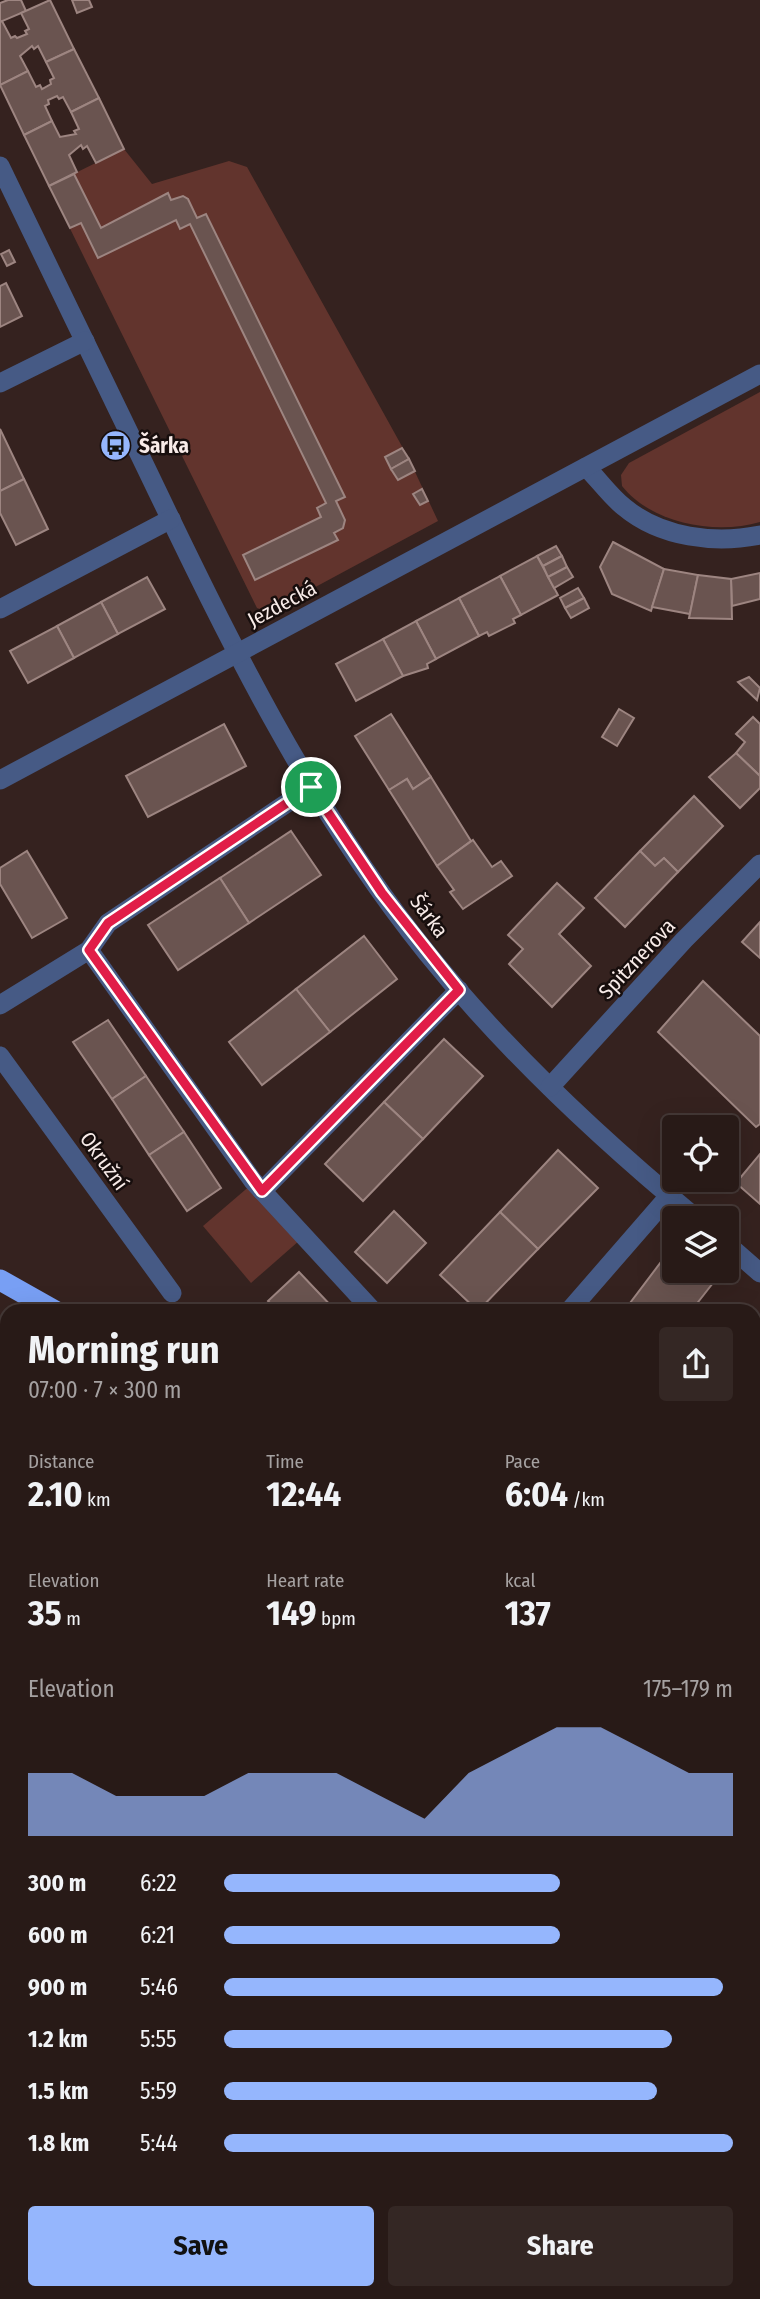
<!DOCTYPE html>
<meta charset="utf-8">
<style>
:root{--surface:#281a17;--page:#342724;--text:#f1f3f6;--muted:#a5a1a1;--line:#443836;--accent:#95b6fd}
body{margin:0;font-family:"Fira Sans Condensed",sans-serif;background:var(--page);color:var(--text);height:100vh;display:flex;flex-direction:column;font-size:26px;white-space:nowrap}
*{box-sizing:border-box;margin:0}
p{font-size:23px;color:var(--muted)}
.icon{flex:none;width:38px;height:38px;fill:none;stroke:currentColor;stroke-width:2;stroke-linecap:round;stroke-linejoin:round}
.map{position:relative;flex:1;overflow:hidden}
.details{position:absolute;left:0px;top:1304px;width:761px;height:996px;display:flex;flex-direction:column;background:var(--surface);border-radius:21px 21px 0 0;box-shadow:0 7px 28px #0002,0 0 0 2px var(--line)}
.details>*{flex:none}
.controls{position:absolute;left:662px;top:1115px;display:grid;gap:14px}
.controls a{display:grid;place-items:center;width:77px;height:77px;border-radius:7px;background:var(--surface);box-shadow:0 7px 28px #0002,0 0 0 2px var(--line);font-size:35px}
.pin{position:absolute;display:grid;place-items:center;width:60px;height:60px;color:#fff;margin:-30px;border:4px solid #fff;border-radius:50%;box-shadow:0 2px 7px #0007}
.round{display:grid;place-items:center;flex:none;width:74px;height:74px;border-radius:7px;background:var(--page)}
.overview{display:flex;align-items:center;justify-content:space-between;height:119px;padding:0 28px}
h1{font-size:38px;font-weight:700;line-height:52px}
.figures{display:grid;grid-template-columns:repeat(3,1fr);gap:10px;height:119px;padding:7px 28px}
.figures div{display:grid;align-content:center}
.figures b{font-size:35px;font-weight:700}
.figures small{font-size:19px;font-weight:400}
.figures p{font-size:19px}
.chart{height:196px;padding:14px 28px}
.chart p{display:flex;justify-content:space-between}
.chart svg{width:100%;height:126px;margin-top:7px;fill:var(--accent);opacity:.7}
.button{display:flex;gap:14px;margin-top:auto;padding:14px 28px}
.button a{flex:1;height:80px;border-radius:7px;background:var(--accent);color:#111;font-size:28px;font-weight:700;line-height:80px;text-align:center}
.button a+a{background:var(--page);color:var(--text)}
ul{padding:0 28px;list-style:none;font-size:23px}
li{display:grid;grid-template-columns:112px 84px 1fr;align-items:center;height:52px}
li i{height:18px;border-radius:9px;background:var(--accent)}
.map>svg:first-child{display:block}
.green{fill:#62342d}
.building{fill:#6a5450;stroke:#9d8581;stroke-width:2}
.lines{fill:none;stroke-linecap:round;stroke-linejoin:round}
.street{stroke:#465a85;stroke-width:19}
.highway{stroke:#789ff4;stroke-width:21}
.route-casing{stroke:#fff;stroke-width:14}
.route{stroke:#e11d48;stroke-width:9}
.labels{text-anchor:middle;stroke-width:5;stroke-linejoin:round;paint-order:stroke}
.poi-label{font-size:21px;font-weight:bold;fill:#f8ebe8;stroke:#170e0d;text-anchor:start}
.street-label{font-size:21px;fill:#f8ebe8;stroke:#170e0d}
</style>
<div class="map">
<svg width="760" height="2299" viewBox="0 0 760 2299">
<rect width="100%" height="100%" fill="#35221f"/>
<g class="green">
<path d="M124,149L152,184L229,161L247,167L409,459L438,521L269,612L257,608L49,186Z"/>
<path d="M760,392V522C716,535 652,524 622,486L621,475L629,463Z"/>
<path d="M252,1184L300,1240L251,1283L203,1226Z"/>
</g>
<g class="building">
<path d="M8,0H21L26,11L0,22V3Z"/>
<path d="M50,0L74,49L46,62L38,46L34,49L32,46L20,56L28,71L0,85V22L2,21L11,38L15,36L17,38L27,34L25,31L29,29L21,13Z"/>
<path d="M72,0H89L92,7L77,13Z"/>
<path d="M74,49L99,98L71,112L63,97L59,99L57,96L48,100L49,104L45,106L52,121L24,135L0,85L28,71L36,87L40,85L42,89L51,84L50,80L54,78L46,62Z"/>
<path d="M99,98L124,149L96,163L87,146L83,149L81,145L69,155L77,172L49,186L24,135L52,121L60,137L76,134L74,131L79,129L71,112Z"/>
<path d="M74,174L101,228L168,193L171,200L183,196L188,199L197,218L206,214L345,497L336,501L345,520L343,528L334,533L338,540L255,580L243,555L321,517L317,508L326,503L190,224L180,229L176,220L98,258L81,223L70,228L49,186Z"/>
<path d="M9,250L15,262L7,266L1,254Z"/>
<path d="M6,283L22,316L0,327V286Z"/>
<path d="M0,429L24,479L0,491Z"/>
<path d="M402,448L409,459L391,469L385,457Z"/>
<path d="M409,459L415,471L398,480L391,469Z"/>
<path d="M24,479L48,529L16,545L0,513V491Z"/>
<path d="M422,489L428,501L420,505L413,494Z"/>
<path d="M613,542L664,569L651,611L612,594L600,567Z"/>
<path d="M556,546L562,556L543,566L537,556Z"/>
<path d="M537,556L558,595L521,615L500,576Z"/>
<path d="M562,556L567,567L548,577L543,566Z"/>
<path d="M567,567L573,577L554,588L548,577Z"/>
<path d="M664,569L698,575L690,614L652,607Z"/>
<path d="M760,573V599L732,606L731,579Z"/>
<path d="M698,575L731,579L732,619L689,618Z"/>
<path d="M500,576L521,615L513,619L515,623L489,636L487,632L479,636L459,598Z"/>
<path d="M147,577L165,609L118,634L101,602Z"/>
<path d="M578,588L584,598L565,608L560,598Z"/>
<path d="M459,598L479,636L436,659L416,621Z"/>
<path d="M584,598L589,608L571,618L565,608Z"/>
<path d="M101,602L118,634L74,658L57,626Z"/>
<path d="M416,621L436,659L427,664L428,668L403,676L383,639Z"/>
<path d="M57,626L74,658L28,683L10,651Z"/>
<path d="M383,639L403,676L356,701L336,664Z"/>
<path d="M749,677L760,688L757,700L738,682Z"/>
<path d="M619,709L634,718L617,746L602,737Z"/>
<path d="M391,714L431,777L413,789L407,779L389,790L355,736Z"/>
<path d="M753,717L760,724V776L736,753L745,742L736,734Z"/>
<path d="M224,724L246,766L148,817L126,776Z"/>
<path d="M736,753L760,776V788L740,808L709,777Z"/>
<path d="M431,777L471,841L437,866L389,790L407,779L413,789Z"/>
<path d="M694,796L723,826L678,872L664,858L655,866L640,851Z"/>
<path d="M291,831L321,875L249,923L220,878Z"/>
<path d="M473,840L492,867L501,861L512,876L463,909L450,892L454,890L437,866Z"/>
<path d="M27,851L67,918L32,938L0,884V868Z"/>
<path d="M640,851L655,866L664,858L678,872L625,927L595,898Z"/>
<path d="M220,878L249,923L178,970L148,925Z"/>
<path d="M557,883L584,908L559,934L591,966L552,1007L509,964L523,949L508,935Z"/>
<path d="M760,922V958L742,942Z"/>
<path d="M364,936L397,979L330,1032L296,989Z"/>
<path d="M703,981L760,1036V1124L756,1127L658,1032Z"/>
<path d="M296,989L330,1032L262,1085L229,1042Z"/>
<path d="M108,1020L146,1076L112,1099L73,1042Z"/>
<path d="M444,1039L483,1076L423,1139L384,1102Z"/>
<path d="M146,1076L184,1132L149,1155L112,1099Z"/>
<path d="M384,1102L423,1139L363,1201L325,1164Z"/>
<path d="M184,1132L221,1188L187,1211L149,1155Z"/>
<path d="M558,1150L598,1188L538,1249L500,1212Z"/>
<path d="M760,1154V1204L736,1183Z"/>
<path d="M394,1211L426,1243L387,1283L355,1252Z"/>
<path d="M500,1212L538,1249L478,1311L440,1275Z"/>
<path d="M670,1250L674,1253V1270H697L713,1283L691,1311H624Z"/>
<path d="M299,1272L336,1311H278L268,1301Z"/>
<path d="M760,1390V1435L754,1432V1400Z"/>
<path d="M754,1432L760,1435V1492L754,1501Z"/>
<path d="M7,1991V2097L0,2091V1999Z"/>
<path d="M754,1994L760,2001V2088L754,2082Z"/>
<path d="M344,2292H418L423,2299H337Z"/>
<path d="M418,2292H521L513,2299H423Z"/>
</g>
<g class="lines">
<g class="street">
<path d="M0,166C49,268 99,370 148,472C228,639 310,808 427,953C506,1051 599,1138 696,1218"/>
<path d="M0,383L85,341"/>
<path d="M586,467C599,480 610,496 624,507C661,538 715,544 760,535"/>
<path d="M0,609L171,519"/>
<path d="M0,780L760,374"/>
<path d="M89,950L253,1181L373,1311"/>
<path d="M0,1005L89,950L108,923L311,787"/>
<path d="M0,1056L172,1293"/>
<path d="M550,1087L684,940L760,864"/>
<path d="M262,1191L459,990"/>
<path d="M726,1243L760,1273"/>
<path d="M569,1311L669,1196"/>
<path d="M754,1616L760,1607"/>
<path d="M754,1632L760,1636"/>
<path d="M754,1953L760,1958"/>
</g>
<g class="highway">
<path d="M0,1280L55,1311"/>
<path d="M0,1327L7,1330"/>
<path d="M754,1816L760,1820"/>
<path d="M754,1866L760,1870"/>
<path d="M754,1891L760,1898"/>
</g>
</g>
<g class="lines">
<defs>
<path id="route" d="M311,787L382,893L459,990L262,1191L89,950L108,923Z"/>
</defs>
<use href="#route" class="route-casing"/>
<use href="#route" class="route"/>
</g>
<defs>
<symbol id="bus-disc" viewBox="-11 -11 22 22"><circle r="9.5" fill="#95b6fd" stroke="#170e0d"/><path d="M-5-6H5V4H4V6H2V4H-2V6H-4V4H-5ZM-3.5-4V0h7V-4ZM-3.5 1.2v1.5H-2V1.2ZM2 1.2v1.5H3.5V1.2Z" fill="#111"/></symbol>
</defs>
<g fill-rule="evenodd">
<use href="#bus-disc" x="98" y="428" width="35" height="35"/>
</g>
<g class="labels">
<g class="poi-label">
<text x="139" y="453">Šárka</text>
</g>
<g class="street-label">
<text transform="translate(282 604) rotate(-28)" y="7">Jezdecká</text>
<text transform="translate(429 916) rotate(53)" y="7">Šárka</text>
<text transform="translate(637 959) rotate(-47)" y="7">Spitznerova</text>
<text transform="translate(104 1161) rotate(54)" y="7">Okružní</text>
</g>
</g>
</svg>
<div class="controls">
<a><svg class="icon" aria-label="locate" viewBox="0 0 24 24"><circle cx="12" cy="12" r="6"/><path d="M12 2v4M12 18v4M2 12h4M18 12h4"/></svg></a>
<a><svg class="icon" aria-label="layers" viewBox="0 0 24 24"><path d="M12 4l9 5-9 5-9-5zM3 14l9 5 9-5"/></svg></a>
</div>
<div class="pin" style="left:311px;top:787px;background:#1e9e55"><svg class="icon" aria-label="arrive" viewBox="0 0 24 24"><path d="M6 21V4h12l-3 4 3 4H6"/></svg></div>
<section class="details">
<div class="overview"><div><h1>Morning run</h1><p>07:00 · 7 × 300 m</p></div><a class="round"><svg class="icon" aria-label="share" viewBox="0 0 24 24"><path d="M12 15V3M7 8l5-5 5 5M5 13v7h14v-7"/></svg></a></div>
<div class="figures">
<div><p>Distance</p><b>2.10<small> km</small></b></div>
<div><p>Time</p><b>12:44</b></div>
<div><p>Pace</p><b>6:04<small> /km</small></b></div>
</div>
<div class="figures">
<div><p>Elevation</p><b>35<small> m</small></b></div>
<div><p>Heart rate</p><b>149<small> bpm</small></b></div>
<div><p>kcal</p><b>137</b></div>
</div>
<div class="chart"><p><span>Elevation</span>175–179 m</p>
<svg viewBox="0 0 160 44" preserveAspectRatio="none"><path d="M0 44V22L10 22L20 30L30 30L40 30L50 22L60 22L70 22L80 30L90 38L100 22L110 14L120 6L130 6L140 14L150 22L160 22V44z"/></svg>
</div>
<ul>
<li><b>300 m</b>6:22<i style="width:66%"></i></li>
<li><b>600 m</b>6:21<i style="width:66%"></i></li>
<li><b>900 m</b>5:46<i style="width:98%"></i></li>
<li><b>1.2 km</b>5:55<i style="width:88%"></i></li>
<li><b>1.5 km</b>5:59<i style="width:85%"></i></li>
<li><b>1.8 km</b>5:44<i style="width:100%"></i></li>
</ul>
<div class="button"><a>Save</a><a>Share</a></div>
</section>
</div>
